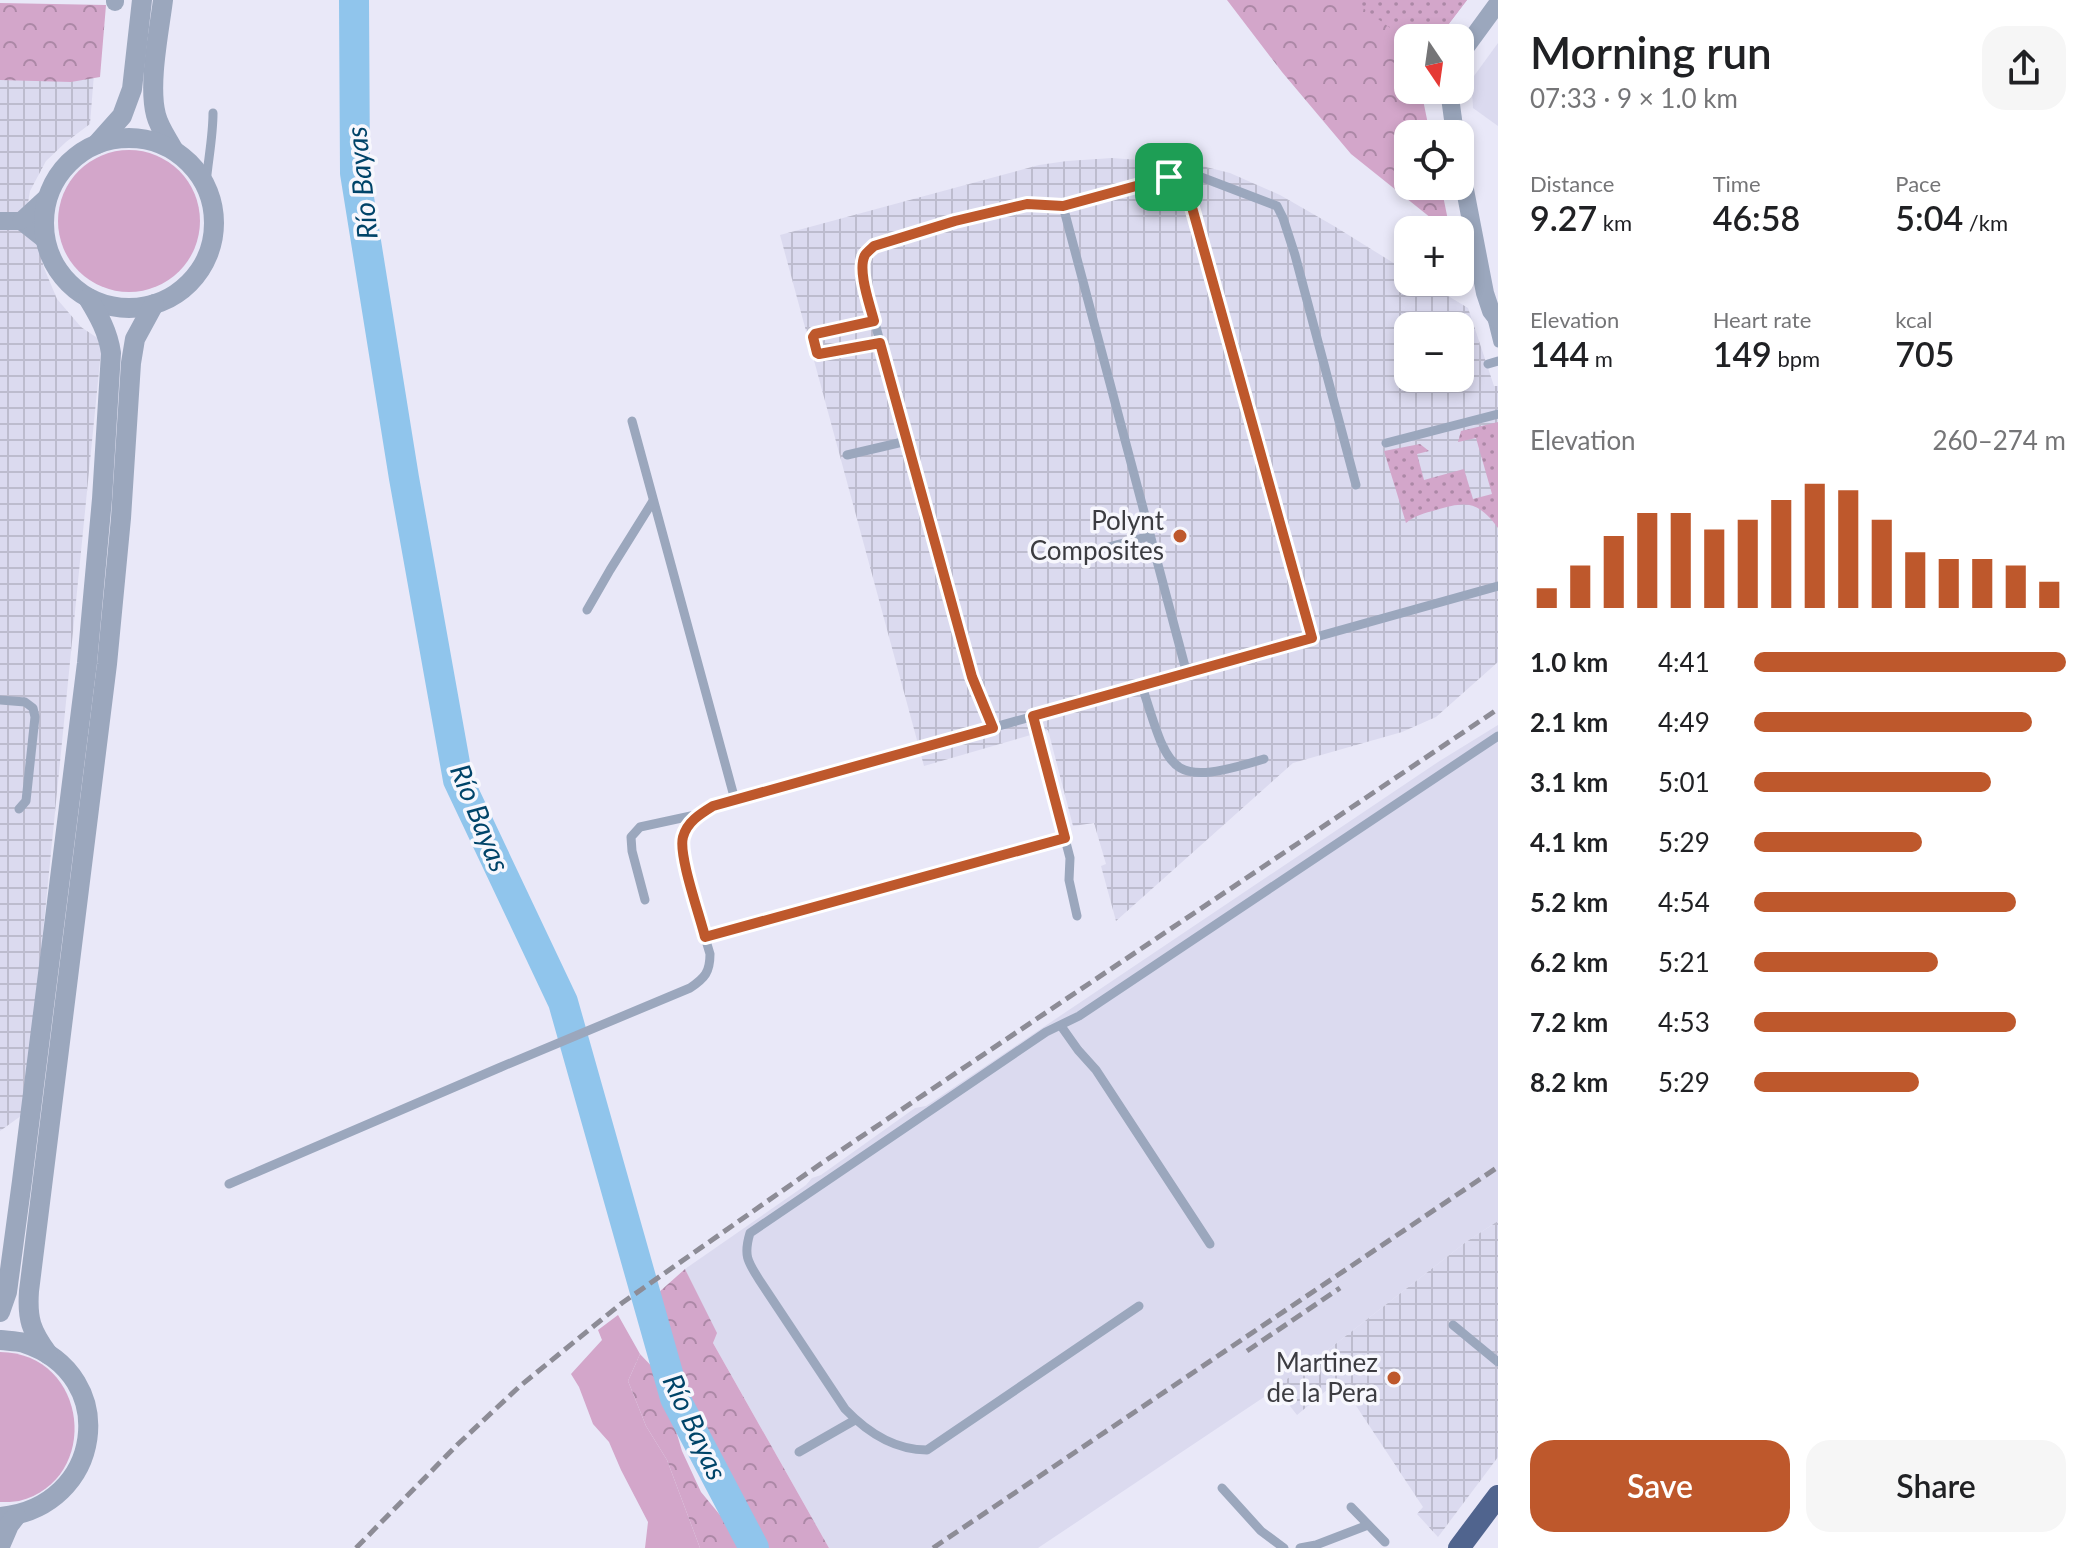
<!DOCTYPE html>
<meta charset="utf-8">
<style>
:root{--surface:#fff;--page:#f6f6f6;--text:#202124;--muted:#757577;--accent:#be582c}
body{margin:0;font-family:Lato,sans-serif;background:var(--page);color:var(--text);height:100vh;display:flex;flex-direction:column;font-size:30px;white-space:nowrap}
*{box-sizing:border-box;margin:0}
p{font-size:26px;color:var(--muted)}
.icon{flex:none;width:44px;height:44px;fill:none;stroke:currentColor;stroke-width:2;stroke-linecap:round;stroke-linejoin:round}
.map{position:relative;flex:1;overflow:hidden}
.panel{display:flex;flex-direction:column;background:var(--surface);width:600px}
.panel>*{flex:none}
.needle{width:52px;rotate:167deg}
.tools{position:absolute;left:1394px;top:24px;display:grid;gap:16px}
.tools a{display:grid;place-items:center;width:80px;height:80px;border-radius:16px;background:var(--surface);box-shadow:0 4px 12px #0003;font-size:40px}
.pin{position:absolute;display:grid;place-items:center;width:68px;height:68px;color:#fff;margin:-34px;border-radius:16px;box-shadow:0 4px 12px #0006}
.round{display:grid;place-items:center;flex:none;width:84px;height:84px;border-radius:24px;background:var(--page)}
.summary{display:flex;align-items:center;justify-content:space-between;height:136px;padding:0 32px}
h1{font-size:44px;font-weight:600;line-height:60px}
.stats{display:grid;grid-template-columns:repeat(3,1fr);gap:12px;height:136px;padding:8px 32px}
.stats div{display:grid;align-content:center}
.stats b{font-size:34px;font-weight:600}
.stats small{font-size:22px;font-weight:400}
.stats p{font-size:22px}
.chart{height:224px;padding:16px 32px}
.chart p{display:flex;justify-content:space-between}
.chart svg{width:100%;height:144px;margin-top:8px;stroke:var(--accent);stroke-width:6}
.cta{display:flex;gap:16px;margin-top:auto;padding:16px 32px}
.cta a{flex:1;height:92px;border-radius:24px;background:var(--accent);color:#fff;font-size:32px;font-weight:600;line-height:92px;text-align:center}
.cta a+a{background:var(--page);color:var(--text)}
ul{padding:0 32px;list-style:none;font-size:26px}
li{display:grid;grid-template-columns:128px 96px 1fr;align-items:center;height:60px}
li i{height:20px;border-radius:10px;background:var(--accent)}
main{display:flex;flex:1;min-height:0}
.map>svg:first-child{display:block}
.built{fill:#dbdaef}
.industrial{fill:url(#industrial-grid);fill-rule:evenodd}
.grass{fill:#d3a6ca}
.forest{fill:url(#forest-crowns)}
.garden{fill:url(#garden-dots)}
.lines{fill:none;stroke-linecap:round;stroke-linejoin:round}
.river{stroke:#90c5ec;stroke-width:30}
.service{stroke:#9ba7bd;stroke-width:9}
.minor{stroke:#9ba7bd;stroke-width:18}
.tertiary{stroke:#9ba7bd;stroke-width:20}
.trunk{stroke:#50648e;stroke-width:22}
.rail{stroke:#8d8c96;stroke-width:5;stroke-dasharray:12 6;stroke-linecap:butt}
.route-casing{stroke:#fff;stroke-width:16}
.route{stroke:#be582c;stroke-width:10}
.poi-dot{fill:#be582c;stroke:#f7f7fd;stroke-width:3}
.labels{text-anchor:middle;stroke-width:7;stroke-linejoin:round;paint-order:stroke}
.poi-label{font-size:26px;fill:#3c3c41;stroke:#f7f7fd;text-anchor:end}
.water-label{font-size:28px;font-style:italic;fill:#004469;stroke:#f7f7fd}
</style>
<main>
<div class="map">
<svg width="1498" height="1548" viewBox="0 0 1498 1548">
<defs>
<pattern id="industrial-grid" width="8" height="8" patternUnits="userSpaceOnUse" patternTransform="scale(2)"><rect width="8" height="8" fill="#dbdaef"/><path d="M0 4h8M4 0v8" fill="none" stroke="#bdbcce"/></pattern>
<pattern id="forest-crowns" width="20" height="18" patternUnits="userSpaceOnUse" patternTransform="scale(2)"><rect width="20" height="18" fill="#d3a6ca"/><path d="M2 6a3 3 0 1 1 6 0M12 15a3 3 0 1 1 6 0" fill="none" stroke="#ac88a6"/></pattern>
<pattern id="garden-dots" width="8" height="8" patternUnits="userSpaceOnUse" patternTransform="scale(2)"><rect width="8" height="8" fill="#d3a6ca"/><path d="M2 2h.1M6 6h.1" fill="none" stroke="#ac88a6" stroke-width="1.8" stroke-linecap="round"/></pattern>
</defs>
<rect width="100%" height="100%" fill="#e9e8f8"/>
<g class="built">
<path d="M1498,43V126L1473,108L1472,90L1474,76Z"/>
<path d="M1498,725V1221L1466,1242L1315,1360L1275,1387L1276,1389L1038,1548H829L713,1343L716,1333L685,1269L806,1185L812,1178L821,1175L915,1108L926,1106L1438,762Z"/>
</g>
<g class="industrial">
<path d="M0,7L99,11L90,124L66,142L46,161L30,191L28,203L44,268L57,299L81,327L102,341L25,1113L0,1131Z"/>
<path d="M1112,158L1194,164L1230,173L1280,195L1334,226L1408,272V282H1425L1468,308L1494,386H1498V662L1436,717L1402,732L1293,763L1116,921L1101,866L1106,864L1094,823L1073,826L1048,730L924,766L780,235L1039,165L1067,161ZM1408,326H1460V378H1408Z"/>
<path d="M1498,1221V1457L1438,1537L1417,1514L1423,1507L1339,1380L1297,1415L1275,1387L1315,1360L1466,1242Z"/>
</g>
<g class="grass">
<circle cx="129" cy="221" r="71"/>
<path d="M618,1315L640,1354L628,1381L646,1426L667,1460L700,1548H645L648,1522L621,1470L609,1442L593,1424L579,1387L571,1374L602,1340L598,1330Z"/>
<path d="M0,1352C89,1353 102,1480 19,1501C13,1502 6,1502 0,1502Z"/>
</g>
<g class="forest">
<path d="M1227,0H1467L1438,38H1408V90H1421L1430,134H1408V186H1441L1450,230H1446L1351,154L1282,72Z"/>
<path d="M0,3L106,5L100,77L71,82L0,80Z"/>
<path d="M685,1269L717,1333L713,1343L829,1548H700L667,1460L646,1426L628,1381L640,1354L659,1374L682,1451L701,1492L720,1515L731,1504L719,1471L679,1383L658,1293Z"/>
</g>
<g class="garden">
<path d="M1352,0H1467L1438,38H1408V41Z"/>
<path d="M1498,422V528C1478,501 1467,501 1436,510C1425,513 1414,516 1406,523L1384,451L1420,444L1429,451L1417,454L1424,480L1464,469L1473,499L1492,494L1476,438L1458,442L1461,431Z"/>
</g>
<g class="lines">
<path class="river" d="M354,0L355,173L404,478L458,780L563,1002L675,1398L754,1548"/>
<g class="service">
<path d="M1183,175L1201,177L1277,206L1283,218L1295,255L1356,485"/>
<path d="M206,184C208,160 213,137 213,113"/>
<path d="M1063,206L1169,177L1183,175L1312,638"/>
<path d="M1492,319L1498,343"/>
<path d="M874,321L815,334L813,337L817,353L822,354L880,343"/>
<path d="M1488,364L1498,361"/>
<path d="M632,421L735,800"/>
<path d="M1386,443L1498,414"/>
<path d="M847,455L907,441"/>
<path d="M1063,559L1150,536"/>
<path d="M587,610L610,570L653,501"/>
<path d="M1142,686C1170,774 1169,788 1264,759"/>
<path d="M0,700L25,702L33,708L35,717L26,801L19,809"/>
<path d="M1033,716L1070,858L1069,880L1077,916"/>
<path d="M993,728L972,677L897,407L863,277C862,263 864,255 874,246L955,221L1027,204L1063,206L1187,674"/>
<path d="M645,900L632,851L631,837L640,827L700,814"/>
<path d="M705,937L1065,838"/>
<path d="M1061,1026L1078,1050L1096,1070L1210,1244"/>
<path d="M229,1184L501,1067L690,988C705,978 710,972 710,954C704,933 678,853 683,837C688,821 700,814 713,806L1498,586"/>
<path d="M1139,1306L927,1450C895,1450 867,1432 845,1409L760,1281C748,1262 743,1256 750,1233L1046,1032L1079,1016L1498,736"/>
<path d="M1453,1325L1498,1362"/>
<path d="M799,1452L855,1420"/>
<path d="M1222,1488L1261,1531L1284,1548"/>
<path d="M1351,1507L1385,1542"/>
<path d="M1300,1548L1316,1545L1368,1525"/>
</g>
<g class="minor">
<path d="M115,2V0"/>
<path d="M1460,55L1498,3"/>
<path d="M1449,90L1455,134"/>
<path d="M1460,164L1485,293L1491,311L1498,320"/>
<path d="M0,221H21L45,240"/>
<path d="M21,221L47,197"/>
</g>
<g class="tertiary">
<path d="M163,0C159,32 148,85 156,115C159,127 167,138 173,149"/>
<circle cx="129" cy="223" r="85"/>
<path d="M97,144L122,116L132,89L142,0"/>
<path d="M0,1312L7,1292L22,1181L87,663L102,499L111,353C108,332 99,316 88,298"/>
<path d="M0,1340C8,1341 17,1341 24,1343C122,1375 103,1508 0,1517"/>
<path d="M48,1354C31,1331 27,1319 29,1291L107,664L121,518L131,363L135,339L154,304"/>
<path d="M0,1546L9,1525L16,1516"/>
</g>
<path class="trunk" d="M1459,1548L1498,1496"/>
<g class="rail">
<path d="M1247,1351L1340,1288"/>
<path d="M356,1548L457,1445L520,1386L622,1303L819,1165L1498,709"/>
<path d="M933,1548L1498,1167"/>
</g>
</g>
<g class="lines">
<defs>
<path id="route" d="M1183,175L1312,638L1033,716L1065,838L705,937C700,916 678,855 683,837C687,822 700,814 713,806L993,728L972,677L880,343L819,354L817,353L813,337L815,334L874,321C870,305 857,270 865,255C866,253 872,248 874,246L955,221L1027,204L1063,206L1169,177Z"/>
</defs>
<use href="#route" class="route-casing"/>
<use href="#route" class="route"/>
</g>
<g class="poi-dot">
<circle cx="1180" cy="536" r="8"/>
<circle cx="1394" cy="1378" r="8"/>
</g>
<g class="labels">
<g class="poi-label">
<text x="1164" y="530">Polynt<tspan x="1164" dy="30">Composites</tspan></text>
<text x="1378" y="1372">Martinez<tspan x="1378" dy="30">de la Pera</tspan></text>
</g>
<g class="water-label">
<text transform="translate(362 183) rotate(-96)" y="10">Río Bayas</text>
<text transform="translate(480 818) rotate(68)" y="10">Río Bayas</text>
<text transform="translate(695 1427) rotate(65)" y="10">Río Bayas</text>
</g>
</g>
</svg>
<div class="tools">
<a><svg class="needle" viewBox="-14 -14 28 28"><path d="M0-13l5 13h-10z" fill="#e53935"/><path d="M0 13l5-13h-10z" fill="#757577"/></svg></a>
<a><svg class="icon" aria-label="locate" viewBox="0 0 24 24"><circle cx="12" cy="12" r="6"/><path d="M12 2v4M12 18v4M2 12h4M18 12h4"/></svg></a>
<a>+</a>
<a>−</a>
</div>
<div class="pin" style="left:1169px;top:177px;background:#1e9e55"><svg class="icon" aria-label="arrive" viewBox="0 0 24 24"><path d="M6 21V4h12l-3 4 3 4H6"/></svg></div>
</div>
<section class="panel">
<div class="summary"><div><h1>Morning run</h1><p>07:33 · 9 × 1.0 km</p></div><a class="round"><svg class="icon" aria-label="share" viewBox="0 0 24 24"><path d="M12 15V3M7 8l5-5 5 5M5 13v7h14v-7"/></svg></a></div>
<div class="stats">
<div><p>Distance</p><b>9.27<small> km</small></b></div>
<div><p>Time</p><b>46:58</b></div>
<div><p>Pace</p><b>5:04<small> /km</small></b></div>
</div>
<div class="stats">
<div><p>Elevation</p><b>144<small> m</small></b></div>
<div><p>Heart rate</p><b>149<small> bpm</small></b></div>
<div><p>kcal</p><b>705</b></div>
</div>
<div class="chart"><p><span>Elevation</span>260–274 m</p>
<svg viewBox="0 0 160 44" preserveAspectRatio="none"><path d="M5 44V38M15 44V31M25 44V22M35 44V15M45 44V15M55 44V20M65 44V17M75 44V11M85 44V6M95 44V8M105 44V17M115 44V27M125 44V29M135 44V29M145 44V31M155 44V36"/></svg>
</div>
<ul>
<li><b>1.0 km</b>4:41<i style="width:100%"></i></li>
<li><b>2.1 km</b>4:49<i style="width:89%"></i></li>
<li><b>3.1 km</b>5:01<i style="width:76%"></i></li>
<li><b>4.1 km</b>5:29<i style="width:54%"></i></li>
<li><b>5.2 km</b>4:54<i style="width:84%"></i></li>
<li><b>6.2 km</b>5:21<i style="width:59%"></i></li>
<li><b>7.2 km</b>4:53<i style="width:84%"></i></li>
<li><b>8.2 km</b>5:29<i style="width:53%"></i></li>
</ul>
<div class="cta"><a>Save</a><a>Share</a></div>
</section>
</main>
